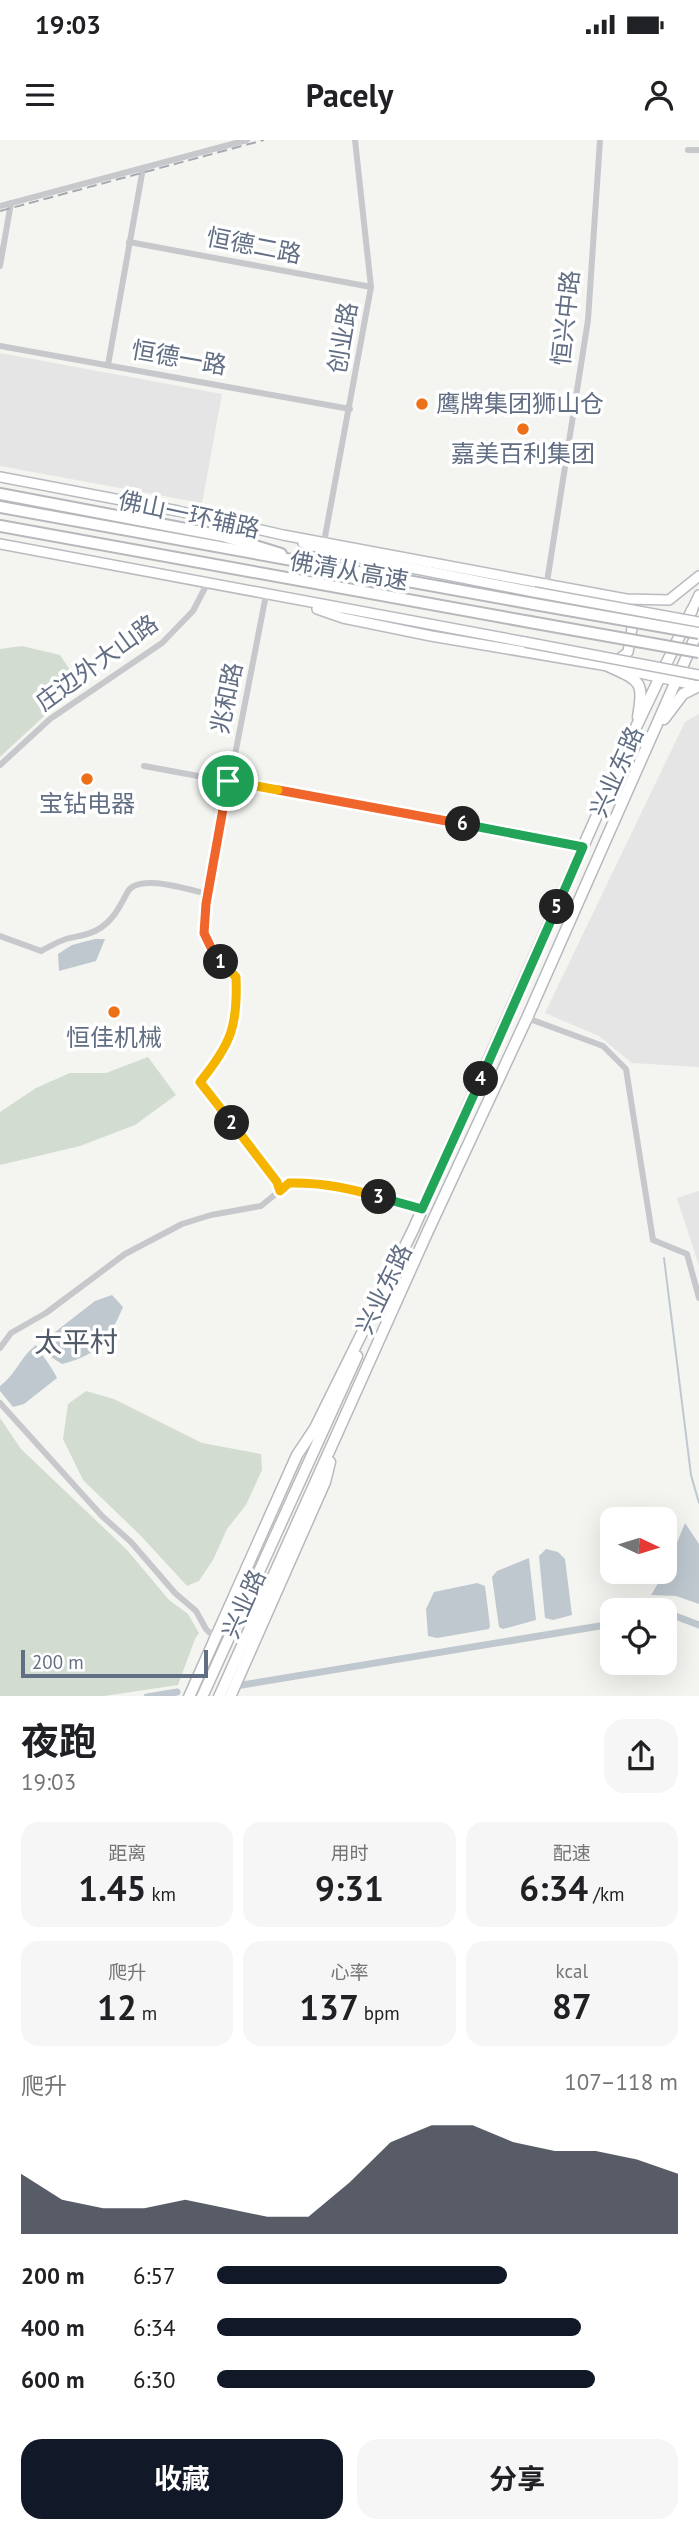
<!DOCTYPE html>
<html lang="zh">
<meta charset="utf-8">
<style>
:root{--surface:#fff;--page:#f6f6f6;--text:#202124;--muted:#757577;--accent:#111827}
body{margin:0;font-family:"PT Sans","Noto Sans SC",sans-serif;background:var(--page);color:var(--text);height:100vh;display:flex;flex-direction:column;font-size:26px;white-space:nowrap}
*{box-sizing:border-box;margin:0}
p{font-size:23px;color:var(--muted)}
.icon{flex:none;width:38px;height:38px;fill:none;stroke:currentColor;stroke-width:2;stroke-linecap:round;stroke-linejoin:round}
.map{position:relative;height:1556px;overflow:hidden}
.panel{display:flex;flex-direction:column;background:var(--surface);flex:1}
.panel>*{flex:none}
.needle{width:46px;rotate:94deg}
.tools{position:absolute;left:600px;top:1367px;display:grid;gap:14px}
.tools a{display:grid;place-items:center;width:77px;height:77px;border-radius:14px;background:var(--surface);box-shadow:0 7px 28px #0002;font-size:35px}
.scale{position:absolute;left:21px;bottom:18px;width:187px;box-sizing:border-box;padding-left:7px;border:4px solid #626e83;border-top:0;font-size:19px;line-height:24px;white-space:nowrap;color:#626e83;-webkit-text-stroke:5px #fff;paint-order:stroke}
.pin{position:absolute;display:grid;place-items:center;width:60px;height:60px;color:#fff;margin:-30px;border:4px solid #fff;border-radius:50%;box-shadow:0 2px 7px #0007}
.km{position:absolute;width:35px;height:35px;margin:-18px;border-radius:50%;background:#222;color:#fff;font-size:19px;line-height:35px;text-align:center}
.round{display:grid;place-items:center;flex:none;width:74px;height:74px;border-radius:21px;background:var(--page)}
.overview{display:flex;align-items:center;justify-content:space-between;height:119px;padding:0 21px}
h1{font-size:38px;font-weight:700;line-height:52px}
.stats{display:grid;grid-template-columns:repeat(3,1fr);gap:10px;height:119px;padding:7px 21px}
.stats div{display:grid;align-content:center;border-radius:18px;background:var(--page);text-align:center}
.stats b{font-size:35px;font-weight:700}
.stats small{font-size:19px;font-weight:400}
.stats p{font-size:19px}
.chart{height:196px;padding:14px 21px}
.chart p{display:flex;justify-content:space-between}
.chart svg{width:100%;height:126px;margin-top:7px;fill:var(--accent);opacity:.7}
.button{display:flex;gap:14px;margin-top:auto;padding:14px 21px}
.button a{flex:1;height:80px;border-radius:21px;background:var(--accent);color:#fff;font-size:28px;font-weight:700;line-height:80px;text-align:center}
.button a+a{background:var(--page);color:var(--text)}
ul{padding:0 21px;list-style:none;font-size:23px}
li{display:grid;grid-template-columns:112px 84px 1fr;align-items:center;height:52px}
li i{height:18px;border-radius:9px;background:var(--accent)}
.status{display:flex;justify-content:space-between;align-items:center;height:49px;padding:0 35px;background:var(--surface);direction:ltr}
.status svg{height:19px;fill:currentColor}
header{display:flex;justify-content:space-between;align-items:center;height:91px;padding:0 21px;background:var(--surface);font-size:32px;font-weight:700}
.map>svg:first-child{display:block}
.built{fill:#e4e5e4}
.green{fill:#d3dcd1}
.water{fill:#bfc8cf}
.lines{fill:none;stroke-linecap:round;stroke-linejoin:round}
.stream{stroke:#bfc8cf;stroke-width:2}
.canal{stroke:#bfc8cf;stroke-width:7}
.secondary-casing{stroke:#b8bbc0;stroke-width:12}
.primary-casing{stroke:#b6b9be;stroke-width:13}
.highway-casing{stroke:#b6b8bc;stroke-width:14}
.street{stroke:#c6c8cc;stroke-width:6}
.secondary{stroke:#fff;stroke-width:9}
.primary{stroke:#fff;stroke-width:10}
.highway{stroke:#fff;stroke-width:10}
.rail{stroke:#a5a9b0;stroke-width:2;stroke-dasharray:10 5;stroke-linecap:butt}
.secondary-bridge-casing{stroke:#b8bbc0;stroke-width:12;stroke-linecap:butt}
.highway-bridge-casing{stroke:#b6b8bc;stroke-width:14;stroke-linecap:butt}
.secondary-bridge{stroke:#fff;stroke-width:9}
.highway-bridge{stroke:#fff;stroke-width:10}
.split-1-casing{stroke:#fff;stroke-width:14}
.split-2-casing{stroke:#fff;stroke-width:14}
.split-3-casing{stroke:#fff;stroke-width:14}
.split-4-casing{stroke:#fff;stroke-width:14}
.split-5-casing{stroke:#fff;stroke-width:14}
.split-6-casing{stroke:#fff;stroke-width:14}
.split-7-casing{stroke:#fff;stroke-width:14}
.split-8-casing{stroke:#fff;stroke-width:14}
.split-1{stroke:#f0652b;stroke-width:9}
.split-2{stroke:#f5b400;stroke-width:9}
.split-3{stroke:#f5b400;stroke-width:9}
.split-4{stroke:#22a559;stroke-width:9}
.split-5{stroke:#22a559;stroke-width:9}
.split-6{stroke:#22a559;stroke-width:9}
.split-7{stroke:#f0652b;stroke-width:9}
.split-8{stroke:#f5b400;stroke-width:9}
.poi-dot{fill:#ed7018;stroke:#fff;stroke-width:2.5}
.labels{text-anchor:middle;stroke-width:7;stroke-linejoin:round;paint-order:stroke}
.street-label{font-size:24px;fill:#626e83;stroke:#fff}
.poi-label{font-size:24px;fill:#626e83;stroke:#fff}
.quarter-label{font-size:28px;fill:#505968;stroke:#fff}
</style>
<div class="status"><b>19:03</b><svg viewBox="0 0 49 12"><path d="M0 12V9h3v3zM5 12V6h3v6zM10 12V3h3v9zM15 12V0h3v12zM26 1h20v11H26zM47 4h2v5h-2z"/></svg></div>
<header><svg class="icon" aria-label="menu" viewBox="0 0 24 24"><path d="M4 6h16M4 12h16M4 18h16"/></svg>Pacely<svg class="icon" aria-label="person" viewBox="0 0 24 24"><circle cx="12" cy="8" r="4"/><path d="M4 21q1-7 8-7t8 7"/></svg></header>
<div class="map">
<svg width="699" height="1557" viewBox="0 0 699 1557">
<rect width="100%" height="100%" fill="#f4f5f0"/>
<g class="built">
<path d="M0,213L222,254L202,363L0,326Z"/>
<path d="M699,574V927L632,923L599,896L545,873L685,582Z"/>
<path d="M699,1051V1126L677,1058Z"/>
</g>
<g class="green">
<path d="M22,506L60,515L76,539L68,554L0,617V509Z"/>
<path d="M148,917L176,955L135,985L80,1006L0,1025V972L36,948L70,933H106Z"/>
<path d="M86,1251L114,1259L202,1303L261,1314L262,1330L246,1365L227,1389L213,1420L199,1441L187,1446L141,1396L83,1340L63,1299L68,1264Z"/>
<path d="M0,1278L21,1309L127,1410L169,1460L188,1474L199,1493L195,1499L178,1545L104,1556H0Z"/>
</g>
<g class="water">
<path d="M95,799H105L96,821L59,831L58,814L72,805Z"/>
<path d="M112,1155L123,1167C109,1200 98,1215 62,1224L48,1215L46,1199L95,1161Z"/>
<path d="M36,1205C42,1216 51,1225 57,1238L24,1264L13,1267L0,1251V1246C17,1233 21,1216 36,1205Z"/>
<path d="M685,1383L699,1404V1464L676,1456L651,1455L665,1432Z"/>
<path d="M546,1409L558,1412L565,1419L572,1475L553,1480L545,1478L539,1416Z"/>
<path d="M529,1418L536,1480L503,1489L499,1487L492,1437L497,1431Z"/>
<path d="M477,1443L485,1446L490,1486L489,1489L437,1498L428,1496L426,1469L434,1452Z"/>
</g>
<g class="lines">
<path class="stream" d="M664,1118L691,1335L699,1363"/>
<g class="canal">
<path d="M665,1475L670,1474L699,1485"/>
<path d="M242,1545L612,1484"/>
<path d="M147,1557L177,1552"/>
</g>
<defs>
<g id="secondary">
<path d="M0,337L178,371L283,395L626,459L669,460L699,436"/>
<path d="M303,403L340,414L534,452"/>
<path d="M0,404L525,502"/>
<path d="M317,469L343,478L431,496L608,526L699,546"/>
<path d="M692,470L699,455"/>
<path d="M615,522L628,512L634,476"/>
</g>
<g id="primary">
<path d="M608,526C641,541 644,541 638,577"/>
<path d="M664,579L683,554L699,546"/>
<path d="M189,1557L297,1315L315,1288L413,1090L637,585L692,470"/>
<path d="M202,1557L357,1216"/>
<path d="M219,1557L428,1091L527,878L699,489"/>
<path d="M230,1557L325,1342L330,1322"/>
</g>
<g id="highway">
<path d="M0,354L223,396L281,414"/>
<path d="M0,367L534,464"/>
<path d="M0,386L530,482"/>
</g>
</defs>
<use href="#secondary" class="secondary-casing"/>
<use href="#primary" class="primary-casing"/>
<use href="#highway" class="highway-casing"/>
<g class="street">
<path d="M688,10H699"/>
<path d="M0,66L247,0"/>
<path d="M129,102L371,147"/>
<path d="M0,126L11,63"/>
<path d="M0,206L350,269"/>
<path d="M108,225L143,28"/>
<path d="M324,402L371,147L355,0"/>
<path d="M547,442L588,180L600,0"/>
<path d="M266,455L206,764L204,793L215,816L236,837C238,886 231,904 200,942L277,1042L280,1051"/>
<path d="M0,625L50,579L162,503L193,471L207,444"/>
<path d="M144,626L583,707"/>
<path d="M0,796L41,811C49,807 57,802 66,799C76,796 86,796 97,790C112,782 119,768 127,753C137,732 189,750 208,754"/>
<path d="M527,878L603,906L626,929L653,1100L687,1114L699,1158"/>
<path d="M0,1208L11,1193L46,1173L125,1114L182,1084L211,1075L261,1066L289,1043L310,1042L362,1052L422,1069"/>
<path d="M0,1263L102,1376L131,1402L175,1453L196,1471L206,1489L215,1498"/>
</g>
<use href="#secondary" class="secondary"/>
<use href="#primary" class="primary"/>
<use href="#highway" class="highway"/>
<path class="rail" d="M0,71L264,0"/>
<defs>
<g id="secondary-bridge">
<path d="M534,452L699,482"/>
<path d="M525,502L699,535"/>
</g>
<g id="highway-bridge">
<path d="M534,464L699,493"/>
<path d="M530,482L699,512"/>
</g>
</defs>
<use href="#secondary-bridge" class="secondary-bridge-casing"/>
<use href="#highway-bridge" class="highway-bridge-casing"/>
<use href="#secondary-bridge" class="secondary-bridge"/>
<use href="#highway-bridge" class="highway-bridge"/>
</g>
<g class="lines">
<defs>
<path id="split-1" d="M221,822L215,816L204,793L206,764L228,641"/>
<path id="split-2" d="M221,822L236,837C238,886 231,904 200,942L232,983"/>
<path id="split-3" d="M232,983L277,1042L280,1051L289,1043C319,1042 350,1048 379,1057"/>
<path id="split-4" d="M379,1057L422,1069L481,939"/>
<path id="split-5" d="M481,939L557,767"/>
<path id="split-6" d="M463,684L583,707L557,767"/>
<path id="split-7" d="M278,650L463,684"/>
<path id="split-8" d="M228,641L278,650"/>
</defs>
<use href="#split-1" class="split-1-casing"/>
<use href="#split-2" class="split-2-casing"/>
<use href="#split-3" class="split-3-casing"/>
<use href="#split-4" class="split-4-casing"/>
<use href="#split-5" class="split-5-casing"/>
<use href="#split-6" class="split-6-casing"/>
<use href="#split-7" class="split-7-casing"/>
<use href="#split-8" class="split-8-casing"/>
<use href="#split-1" class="split-1"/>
<use href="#split-2" class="split-2"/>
<use href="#split-3" class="split-3"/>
<use href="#split-4" class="split-4"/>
<use href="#split-5" class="split-5"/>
<use href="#split-6" class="split-6"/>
<use href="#split-7" class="split-7"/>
<use href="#split-8" class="split-8"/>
</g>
<g class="poi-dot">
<circle cx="422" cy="264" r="7"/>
<circle cx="523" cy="289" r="7"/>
<circle cx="87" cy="639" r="7"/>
<circle cx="114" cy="872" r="7"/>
</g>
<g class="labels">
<g class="street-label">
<text transform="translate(254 106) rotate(11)" y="8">恒德二路</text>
<text transform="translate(566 178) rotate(-84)" y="8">恒兴中路</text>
<text transform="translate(343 198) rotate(-80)" y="8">创业路</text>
<text transform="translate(179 218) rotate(10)" y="8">恒德一路</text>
<text transform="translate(189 375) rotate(12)" y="8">佛山一环辅路</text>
<text transform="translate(349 431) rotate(10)" y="8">佛清从高速</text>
<text transform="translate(97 523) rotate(-36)" y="8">庄边外大山路</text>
<text transform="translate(227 558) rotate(-78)" y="8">兆和路</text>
<text transform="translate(617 632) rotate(-66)" y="8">兴业东路</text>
<text transform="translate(384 1149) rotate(-64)" y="8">兴业东路</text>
<text transform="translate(244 1464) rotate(-66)" y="8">兴业路</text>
</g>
<g class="poi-label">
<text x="436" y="272" text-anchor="start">鹰牌集团狮山仓</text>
<text x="523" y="322">嘉美百利集团</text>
<text x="87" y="672">宝钻电器</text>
<text x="114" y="906">恒佳机械</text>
</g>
<g class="quarter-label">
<text x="76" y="1212">太平村</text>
</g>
</g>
</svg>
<div class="tools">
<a><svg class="needle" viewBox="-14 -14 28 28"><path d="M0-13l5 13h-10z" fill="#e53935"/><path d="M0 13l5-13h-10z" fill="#757577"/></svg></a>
<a><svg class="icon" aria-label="locate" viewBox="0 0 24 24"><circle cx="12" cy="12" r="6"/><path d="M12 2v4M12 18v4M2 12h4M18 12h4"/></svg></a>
</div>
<div class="scale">200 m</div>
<div class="pin" style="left:228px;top:641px;background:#1e9e55"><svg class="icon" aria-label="arrive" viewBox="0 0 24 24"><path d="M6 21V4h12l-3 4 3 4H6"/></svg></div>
<b class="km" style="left:221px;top:822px">1</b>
<b class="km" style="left:232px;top:983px">2</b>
<b class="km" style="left:379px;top:1057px">3</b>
<b class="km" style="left:481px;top:939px">4</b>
<b class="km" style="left:557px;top:767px">5</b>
<b class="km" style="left:463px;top:684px">6</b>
</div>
<section class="panel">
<div class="overview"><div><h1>夜跑</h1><p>19:03</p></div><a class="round"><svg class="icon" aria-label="share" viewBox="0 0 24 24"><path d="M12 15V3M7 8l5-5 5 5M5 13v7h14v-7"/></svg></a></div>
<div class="stats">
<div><p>距离</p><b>1.45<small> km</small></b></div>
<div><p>用时</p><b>9:31</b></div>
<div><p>配速</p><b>6:34<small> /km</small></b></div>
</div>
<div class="stats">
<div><p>爬升</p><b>12<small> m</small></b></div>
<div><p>心率</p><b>137<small> bpm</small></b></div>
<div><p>kcal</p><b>87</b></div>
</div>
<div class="chart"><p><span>爬升</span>107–118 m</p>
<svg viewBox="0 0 160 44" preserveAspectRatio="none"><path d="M0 44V23L10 32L20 35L30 35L40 32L50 35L60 38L70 38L80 26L90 12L100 6L110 6L120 12L130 15L140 15L150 18L160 23V44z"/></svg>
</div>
<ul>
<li><b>200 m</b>6:57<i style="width:63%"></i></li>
<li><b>400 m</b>6:34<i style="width:79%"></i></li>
<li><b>600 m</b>6:30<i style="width:82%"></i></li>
</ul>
<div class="button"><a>收藏</a><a>分享</a></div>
</section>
